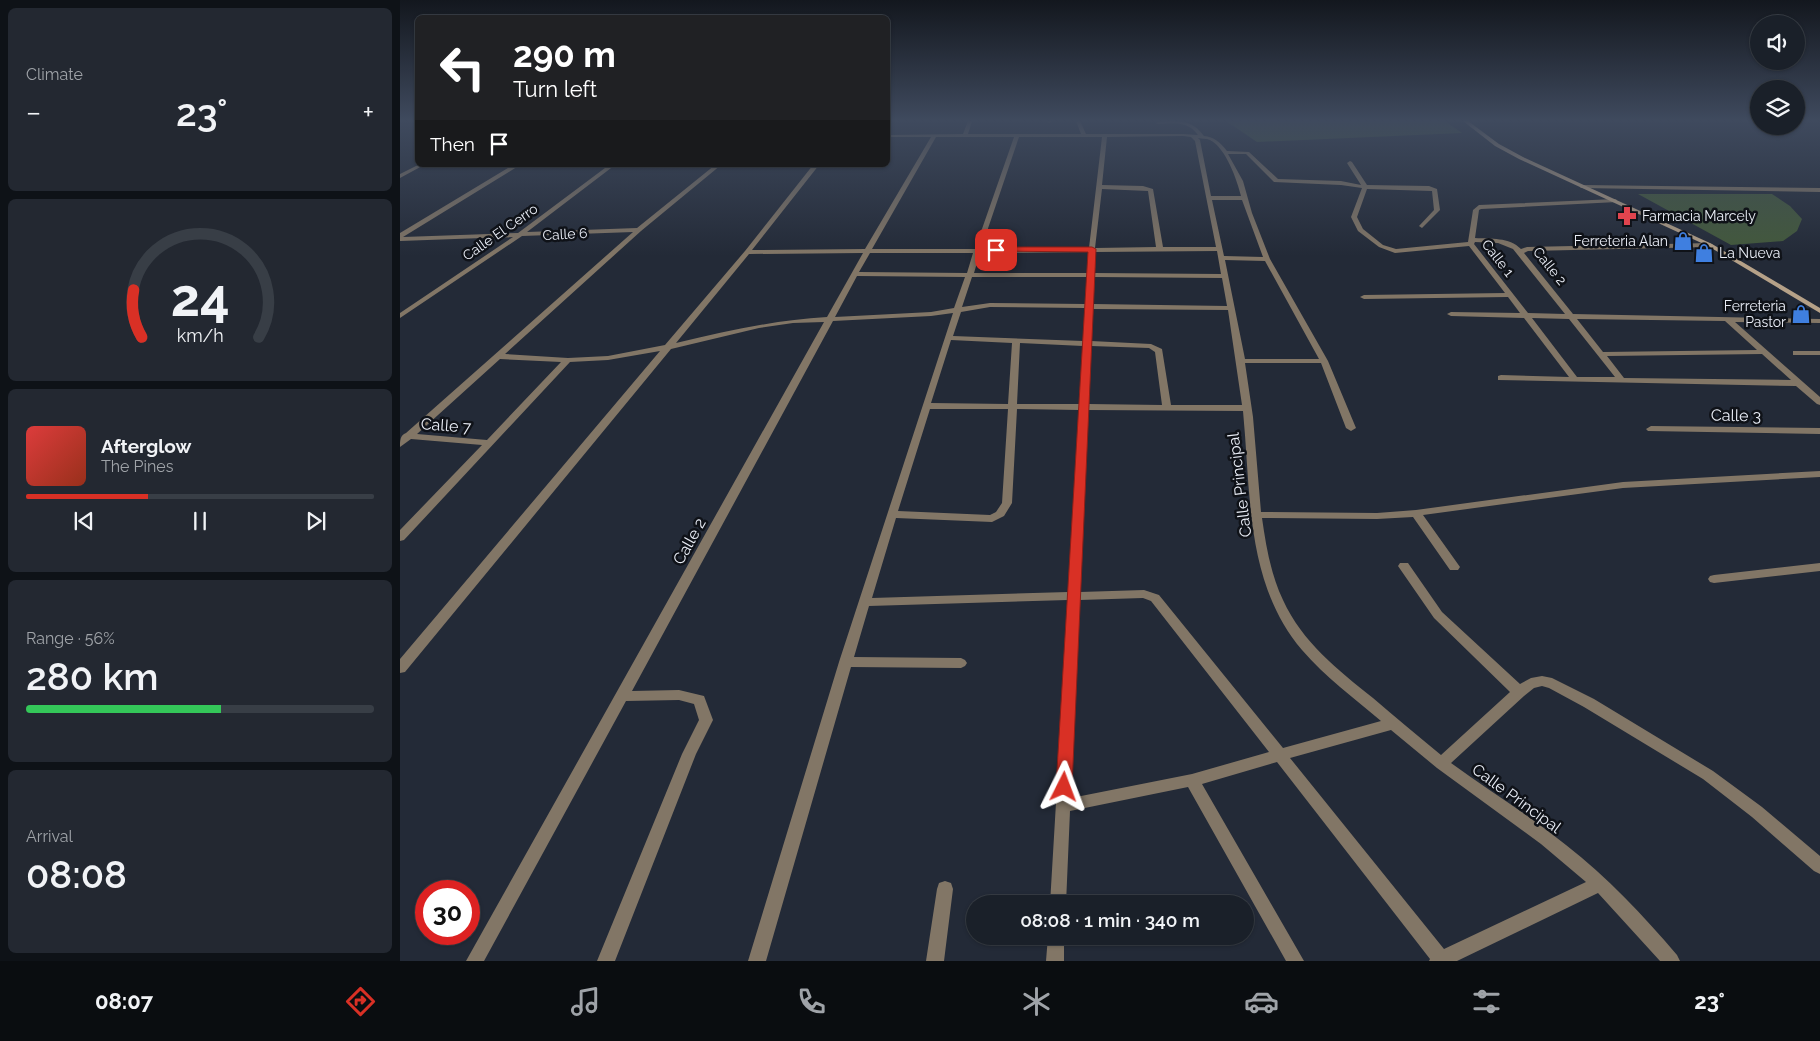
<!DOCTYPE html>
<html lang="en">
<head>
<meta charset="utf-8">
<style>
	body { margin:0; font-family:Raleway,sans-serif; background:#232831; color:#f1f3f6; height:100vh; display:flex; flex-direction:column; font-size:19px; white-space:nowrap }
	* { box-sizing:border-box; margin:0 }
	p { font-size:16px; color:#9fa3a8 }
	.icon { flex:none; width:28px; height:28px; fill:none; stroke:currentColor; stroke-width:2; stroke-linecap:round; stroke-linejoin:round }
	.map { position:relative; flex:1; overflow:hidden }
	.sheet { display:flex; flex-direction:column; gap:8px; padding:8px; background:#0e1217; width:400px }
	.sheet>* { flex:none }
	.guide { position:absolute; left:15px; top:15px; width:475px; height:152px; border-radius:8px; box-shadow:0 1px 4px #0004,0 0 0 1px #383e46; background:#202124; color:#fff; overflow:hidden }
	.tools { position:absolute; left:1350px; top:15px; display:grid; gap:10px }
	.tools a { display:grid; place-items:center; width:55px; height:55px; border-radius:50%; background:#1a2029; box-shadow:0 1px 4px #0004,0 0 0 1px #383e46; font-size:25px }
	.speed { position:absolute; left:15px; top:880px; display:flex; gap:10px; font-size:25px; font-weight:700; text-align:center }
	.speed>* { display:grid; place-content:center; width:65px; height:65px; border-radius:50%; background:#1a2029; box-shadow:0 1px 4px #0004,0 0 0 1px #383e46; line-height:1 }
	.speed .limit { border:8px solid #d22; background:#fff; color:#111 }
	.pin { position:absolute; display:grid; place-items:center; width:42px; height:42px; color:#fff; margin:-21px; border-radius:10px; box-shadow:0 2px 8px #0006 }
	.me { position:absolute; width:55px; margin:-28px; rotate:3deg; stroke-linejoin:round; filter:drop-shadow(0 0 4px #0008) }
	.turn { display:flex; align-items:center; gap:18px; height:105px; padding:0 15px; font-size:22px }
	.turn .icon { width:65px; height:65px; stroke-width:2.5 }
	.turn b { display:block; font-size:35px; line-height:42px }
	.then { display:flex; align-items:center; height:48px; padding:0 15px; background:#0003; gap:10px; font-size:19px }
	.big { font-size:38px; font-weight:600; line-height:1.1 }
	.sheet .card { flex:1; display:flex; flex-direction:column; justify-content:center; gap:8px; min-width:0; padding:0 18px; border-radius:8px; background:#232831 }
	.sheet .dial { align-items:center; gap:0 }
	.dial svg { height:130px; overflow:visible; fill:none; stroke:#383e46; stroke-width:7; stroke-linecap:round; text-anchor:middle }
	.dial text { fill:#f1f3f6; stroke:none }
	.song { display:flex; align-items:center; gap:15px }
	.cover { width:60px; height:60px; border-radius:8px; background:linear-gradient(135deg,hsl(0 70% 55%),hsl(10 70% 35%)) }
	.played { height:5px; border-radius:2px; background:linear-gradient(90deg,#d93025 35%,#383e46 35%) }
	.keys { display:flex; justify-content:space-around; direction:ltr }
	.heat { display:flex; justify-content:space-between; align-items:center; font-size:28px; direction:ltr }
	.charge { height:8px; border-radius:4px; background:linear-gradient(90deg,#34c759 56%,#383e46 0) }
	.trip { position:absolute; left:566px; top:895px; width:288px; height:50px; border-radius:25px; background:#1a2029; box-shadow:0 1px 4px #0004,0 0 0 1px #383e46; font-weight:600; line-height:50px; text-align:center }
	.menu { display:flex; height:80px; justify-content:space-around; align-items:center; background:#0a0d10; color:#9fa3a8 }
	.menu .icon { width:35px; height:35px }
	.menu .selected { color:#d93025 }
	.menu b { font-size:22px; color:#f1f3f6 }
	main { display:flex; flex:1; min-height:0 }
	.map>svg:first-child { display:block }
</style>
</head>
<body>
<main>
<section class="sheet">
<div class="card"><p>Climate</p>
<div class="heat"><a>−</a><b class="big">23°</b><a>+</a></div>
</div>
<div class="card dial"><svg viewBox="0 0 100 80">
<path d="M14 69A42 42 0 1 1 86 69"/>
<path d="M14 69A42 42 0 0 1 9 40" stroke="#d93025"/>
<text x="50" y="56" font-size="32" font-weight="700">24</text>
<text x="50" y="72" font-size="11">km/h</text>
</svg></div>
<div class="card">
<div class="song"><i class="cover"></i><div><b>Afterglow</b><p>The Pines</p></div></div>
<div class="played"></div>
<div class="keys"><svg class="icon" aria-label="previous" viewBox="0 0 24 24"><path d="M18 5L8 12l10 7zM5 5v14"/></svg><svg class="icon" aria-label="pause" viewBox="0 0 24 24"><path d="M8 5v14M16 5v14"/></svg><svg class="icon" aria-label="next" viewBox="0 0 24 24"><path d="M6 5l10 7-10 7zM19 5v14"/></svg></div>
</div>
<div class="card"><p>Range · 56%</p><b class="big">280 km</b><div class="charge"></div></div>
<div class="card"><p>Arrival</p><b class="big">08:08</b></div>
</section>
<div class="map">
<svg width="1420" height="961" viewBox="0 0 1420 961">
	<rect width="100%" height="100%" fill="#232a37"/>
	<path fill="#43593b" d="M 826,121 L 1045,121 L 1062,133 L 857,142 Z
		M 1238,194 L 1372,194 L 1390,206 L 1402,219 L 1397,231 L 1383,241 L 1331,245 Z"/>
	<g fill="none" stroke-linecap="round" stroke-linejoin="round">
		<path fill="#827666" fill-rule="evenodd" d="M 568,121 L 572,121 L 568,134 L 681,134 L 676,121 L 680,121 L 686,134 L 783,134 L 798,135 C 788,121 774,123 758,124 L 756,123 L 758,122 C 777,120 792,119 804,136 C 814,137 820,142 827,151 L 849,152 L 878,179 L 941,181 L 961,185 L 947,163 L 950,161 L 952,162 L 967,185 L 1029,186 L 1037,189 L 1040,210 L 1022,228 L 1019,226 L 1034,210 L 1032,191 L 967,189 L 957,217 L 963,229 L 983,245 L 996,249 L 1068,242 L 1073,210 L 1079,205 L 1215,199 L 1217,200 L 1217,202 L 1081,209 L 1079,210 L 1075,238 C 1091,239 1109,237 1121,249 L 1127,247 L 1310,243 L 1313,245 L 1310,247 L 1128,251 L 1124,253 L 1173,314 L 1420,319 L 1420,323 L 1335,322 L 1420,397 L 1420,405 L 1417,404 L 1396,386 L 1098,380 L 1098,376 L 1101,375 L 1169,377 L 1124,318 L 1051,316 L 1047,314 L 1051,312 L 1120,313 L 1108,297 L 964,299 L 960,297 L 964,295 L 1105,293 L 1069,246 L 995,253 L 979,247 L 958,231 L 951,217 L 962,188 L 941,185 L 874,182 L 846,154 L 828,154 L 843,181 L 852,213 L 870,259 L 928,361 L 956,428 L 951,431 L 946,428 L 921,363 L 845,363 L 853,417 L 861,512 L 977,513 L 1016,510 L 1223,482 L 1420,471 L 1420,477 L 1223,488 L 1023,515 L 1060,567 L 1058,570 L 1050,570 L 1013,517 L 977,519 L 862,518 C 866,546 871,575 883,600 C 902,642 938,670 973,698 C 995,717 1018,736 1041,755 L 1110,692 L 1034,618 L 998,566 L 1000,563 L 1008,563 L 1042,612 L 1120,684 L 1131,678 L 1142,676 L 1152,678 L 1194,699 L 1313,771 L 1362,807 L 1420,856 L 1420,874 L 1414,871 L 1352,817 L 1303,779 L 1184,707 L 1149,688 L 1142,686 L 1134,688 L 1124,696 L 1051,763 C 1089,791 1129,815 1166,845 C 1207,877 1243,915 1277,955 L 1280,961 L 1260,961 L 1198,893 L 1057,961 L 1029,961 L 1030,959 L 877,762 L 802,784 L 904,961 L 886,961 L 788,787 L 670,811 L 666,904 L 650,904 L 668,600 L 469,606 L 454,657 L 561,658 L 565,660 L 567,663 L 565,666 L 561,668 L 451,667 L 366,961 L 348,961 L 439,662 L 553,313 L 531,316 L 433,321 L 232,691 L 279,690 L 304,696 L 313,720 L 296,754 L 215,961 L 197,961 L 282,754 L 299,720 L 294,704 L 279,700 L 226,701 L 84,961 L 66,961 L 424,322 L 393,323 L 359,328 L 271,349 L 5,672 L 0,673 L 0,659 L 260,351 L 208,360 L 170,362 L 4,540 L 0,541 L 0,530 L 82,445 L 11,439 L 0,447 C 0,441 0,435 6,433 L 233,232 L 122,236 L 0,318 L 0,313 L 113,237 L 0,241 L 0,233 L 113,165 L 120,165 L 3,237 L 118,233 L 209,165 L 215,165 L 127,232 L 237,228 L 315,165 L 321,165 L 241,231 L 105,354 L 168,358 L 208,356 L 265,345 L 345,251 L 413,165 L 419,165 L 352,250 L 465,249 L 531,137 L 488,137 L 488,135 L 563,134 ZM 783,136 L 791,137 L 795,141 L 816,247 L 763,247 L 753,189 L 743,186 L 702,185 L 707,137 ZM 536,137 L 614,137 L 575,249 L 472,249 ZM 619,137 L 702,137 L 689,248 L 581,249 ZM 798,138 C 802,139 806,138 810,140 C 826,148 837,180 841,196 L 811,196 L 800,140 ZM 702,189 L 748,191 L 756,247 L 695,248 ZM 812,200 L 842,200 L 863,257 L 824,256 ZM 1075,242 L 1098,243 L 1113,249 L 1165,314 L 1128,313 L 1074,244 ZM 817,251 L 821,274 L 694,273 L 695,252 ZM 689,252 L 687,273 L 574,273 L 580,253 ZM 463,253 L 427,317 C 375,320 327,331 276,343 L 349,254 ZM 470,253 L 573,253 L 567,273 L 459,272 ZM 825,260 L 865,261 L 919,359 L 845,359 ZM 457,276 L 565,277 L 554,308 L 531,312 L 435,317 ZM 572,277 L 687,277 L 685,304 L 590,303 L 562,307 ZM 694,277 L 822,278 L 827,306 L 693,304 ZM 590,307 L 685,308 L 683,341 L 553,336 L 561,312 ZM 693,309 L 828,310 L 842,405 L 771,405 L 762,349 L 751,344 L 691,341 ZM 1132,318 L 1169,319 L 1215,377 L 1177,377 ZM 1177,319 L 1325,321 L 1357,350 L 1203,352 ZM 551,340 L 612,343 L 608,404 L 531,403 ZM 620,343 L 683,346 L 679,404 L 617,404 ZM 691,346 L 749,348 L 755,352 L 762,405 L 688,404 ZM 1362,354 L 1391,380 L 1224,378 L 1207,356 ZM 100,359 L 161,362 L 87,440 L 17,434 ZM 530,409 L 608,409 L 602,503 L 596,512 L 590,515 L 498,511 ZM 617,409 L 679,410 L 668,592 L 472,598 L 496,518 L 592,522 L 604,516 L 612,503 ZM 688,410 L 843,411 C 851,493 845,583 902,650 C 925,677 954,698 981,721 L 883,748 L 759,595 L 744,590 L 680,592 ZM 743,598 L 751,601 L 869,752 L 792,774 L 671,798 L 680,600 ZM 991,730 L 1037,768 L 1141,844 L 1186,882 L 1044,949 L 890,758 Z
			M 647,121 L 651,121 L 651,122 L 649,123 Z
			M 18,165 L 24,165 L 0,178 L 0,174 Z
			M 1183,185 L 1420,188 L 1420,192 L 1181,188 L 1180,187 Z
			M 1393,351 L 1420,351 L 1420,355 L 1393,355 Z
			M 1251,426 L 1420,428 L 1420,434 L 1248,431 L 1246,429 Z
			M 1420,563 L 1420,571 L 1314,583 L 1310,582 L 1308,579 L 1310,576 L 1314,575 Z
			M 545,881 L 551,883 L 553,889 L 544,961 L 526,961 L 537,889 L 539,883 Z
			M 648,936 L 664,936 L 664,961 L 646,961 Z"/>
		<path fill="#b5a188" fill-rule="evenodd" d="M 1063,121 L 1068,121 L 1099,144 L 1123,157 L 1312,244 L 1420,308 L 1420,313 L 1308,246 L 1119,159 L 1095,146 Z"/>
	</g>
	<linearGradient id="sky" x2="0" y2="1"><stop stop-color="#13171e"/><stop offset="0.47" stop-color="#3f4a5e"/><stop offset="1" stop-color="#3f4a5e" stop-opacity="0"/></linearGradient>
	<rect width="1420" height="256" fill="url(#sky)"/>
	<path fill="#d93025" stroke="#8d1f18" d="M 596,247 L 692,247 L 696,249 L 672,787 L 670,792 L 664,795 L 658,792 L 656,787 L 688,252 L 594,251 L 593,250 Z"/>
	<defs>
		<g id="pharmacy-bare" transform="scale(1.5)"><path d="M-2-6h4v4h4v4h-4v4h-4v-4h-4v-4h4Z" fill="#e0444e" stroke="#0f1218" stroke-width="2.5" paint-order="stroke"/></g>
		<g id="shop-bare" transform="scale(1.5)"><path d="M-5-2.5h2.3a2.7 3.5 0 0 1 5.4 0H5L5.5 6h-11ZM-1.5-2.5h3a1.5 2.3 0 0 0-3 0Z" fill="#3f7fe0" stroke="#0f1218" stroke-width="2.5" paint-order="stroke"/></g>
	</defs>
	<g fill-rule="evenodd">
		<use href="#pharmacy-bare" x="1227" y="216"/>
		<use href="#shop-bare" x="1283" y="241"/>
		<use href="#shop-bare" x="1304" y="253"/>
		<use href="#shop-bare" x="1401" y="314"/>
	</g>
	<g text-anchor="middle" stroke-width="5" stroke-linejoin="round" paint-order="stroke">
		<g font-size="14" fill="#eaeef7" stroke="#0f1218" text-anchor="start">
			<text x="1242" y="221">Farmacia Marcely</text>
			<text x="1268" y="246" text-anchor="end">Ferreteria Alan</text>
			<text x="1319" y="258">La Nueva</text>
			<text x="1386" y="311" text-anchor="end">Ferreteria<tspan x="1386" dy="16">Pastor</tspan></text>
		</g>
		<g font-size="14" fill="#eaeef7" stroke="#0f1218">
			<text transform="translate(100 232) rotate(-35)" y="5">Calle El Cerro</text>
			<text transform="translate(165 234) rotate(-3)" y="5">Calle 6</text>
			<text transform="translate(1098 258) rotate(52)" y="5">Calle 1</text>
			<text transform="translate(1150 266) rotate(51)" y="5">Calle 2</text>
		</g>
		<g font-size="16" fill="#eaeef7" stroke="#0f1218">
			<text transform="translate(1336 415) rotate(1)" y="6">Calle 3</text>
			<text transform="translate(46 425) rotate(4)" y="6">Calle 7</text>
			<text transform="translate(839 485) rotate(-97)" y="6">Calle Principal</text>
			<text transform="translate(289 541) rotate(-61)" y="6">Calle 2</text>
			<text transform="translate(1117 798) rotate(36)" y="6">Calle Principal</text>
		</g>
	</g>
</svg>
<div class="tools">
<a><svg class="icon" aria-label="sound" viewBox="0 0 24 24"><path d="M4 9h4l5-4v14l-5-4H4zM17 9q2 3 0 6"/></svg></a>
<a><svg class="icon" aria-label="layers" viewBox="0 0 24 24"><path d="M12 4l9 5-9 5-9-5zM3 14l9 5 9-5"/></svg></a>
</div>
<div class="speed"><div class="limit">30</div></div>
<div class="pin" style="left:596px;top:250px;background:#d93025"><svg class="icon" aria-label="arrive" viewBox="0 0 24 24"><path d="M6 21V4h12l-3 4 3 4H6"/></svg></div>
<svg class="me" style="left:664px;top:787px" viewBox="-20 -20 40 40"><path d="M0-17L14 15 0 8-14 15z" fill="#d93025" stroke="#fff" stroke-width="4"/></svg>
<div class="trip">08:08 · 1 min · 340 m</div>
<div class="guide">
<div class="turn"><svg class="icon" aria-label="left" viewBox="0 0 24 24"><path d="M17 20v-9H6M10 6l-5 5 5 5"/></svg><div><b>290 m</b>Turn left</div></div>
<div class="then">Then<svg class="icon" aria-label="arrive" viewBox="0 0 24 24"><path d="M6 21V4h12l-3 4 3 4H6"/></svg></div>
</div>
</div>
</main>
<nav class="menu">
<b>08:07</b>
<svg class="icon selected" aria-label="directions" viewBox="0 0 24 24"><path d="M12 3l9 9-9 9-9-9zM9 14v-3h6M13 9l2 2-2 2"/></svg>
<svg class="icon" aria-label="music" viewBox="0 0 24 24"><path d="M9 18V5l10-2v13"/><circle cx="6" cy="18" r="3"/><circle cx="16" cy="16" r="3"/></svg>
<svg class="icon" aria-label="phone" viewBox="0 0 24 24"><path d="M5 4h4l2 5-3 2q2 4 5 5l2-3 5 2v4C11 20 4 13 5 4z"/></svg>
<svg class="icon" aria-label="climate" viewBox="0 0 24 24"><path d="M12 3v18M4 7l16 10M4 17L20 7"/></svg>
<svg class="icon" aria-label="car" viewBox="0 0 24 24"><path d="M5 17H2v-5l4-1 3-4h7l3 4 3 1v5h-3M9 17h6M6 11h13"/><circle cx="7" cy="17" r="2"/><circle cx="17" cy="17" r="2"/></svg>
<svg class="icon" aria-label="filters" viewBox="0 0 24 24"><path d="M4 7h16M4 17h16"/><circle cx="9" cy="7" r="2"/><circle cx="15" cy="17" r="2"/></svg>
<b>23°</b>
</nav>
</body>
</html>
